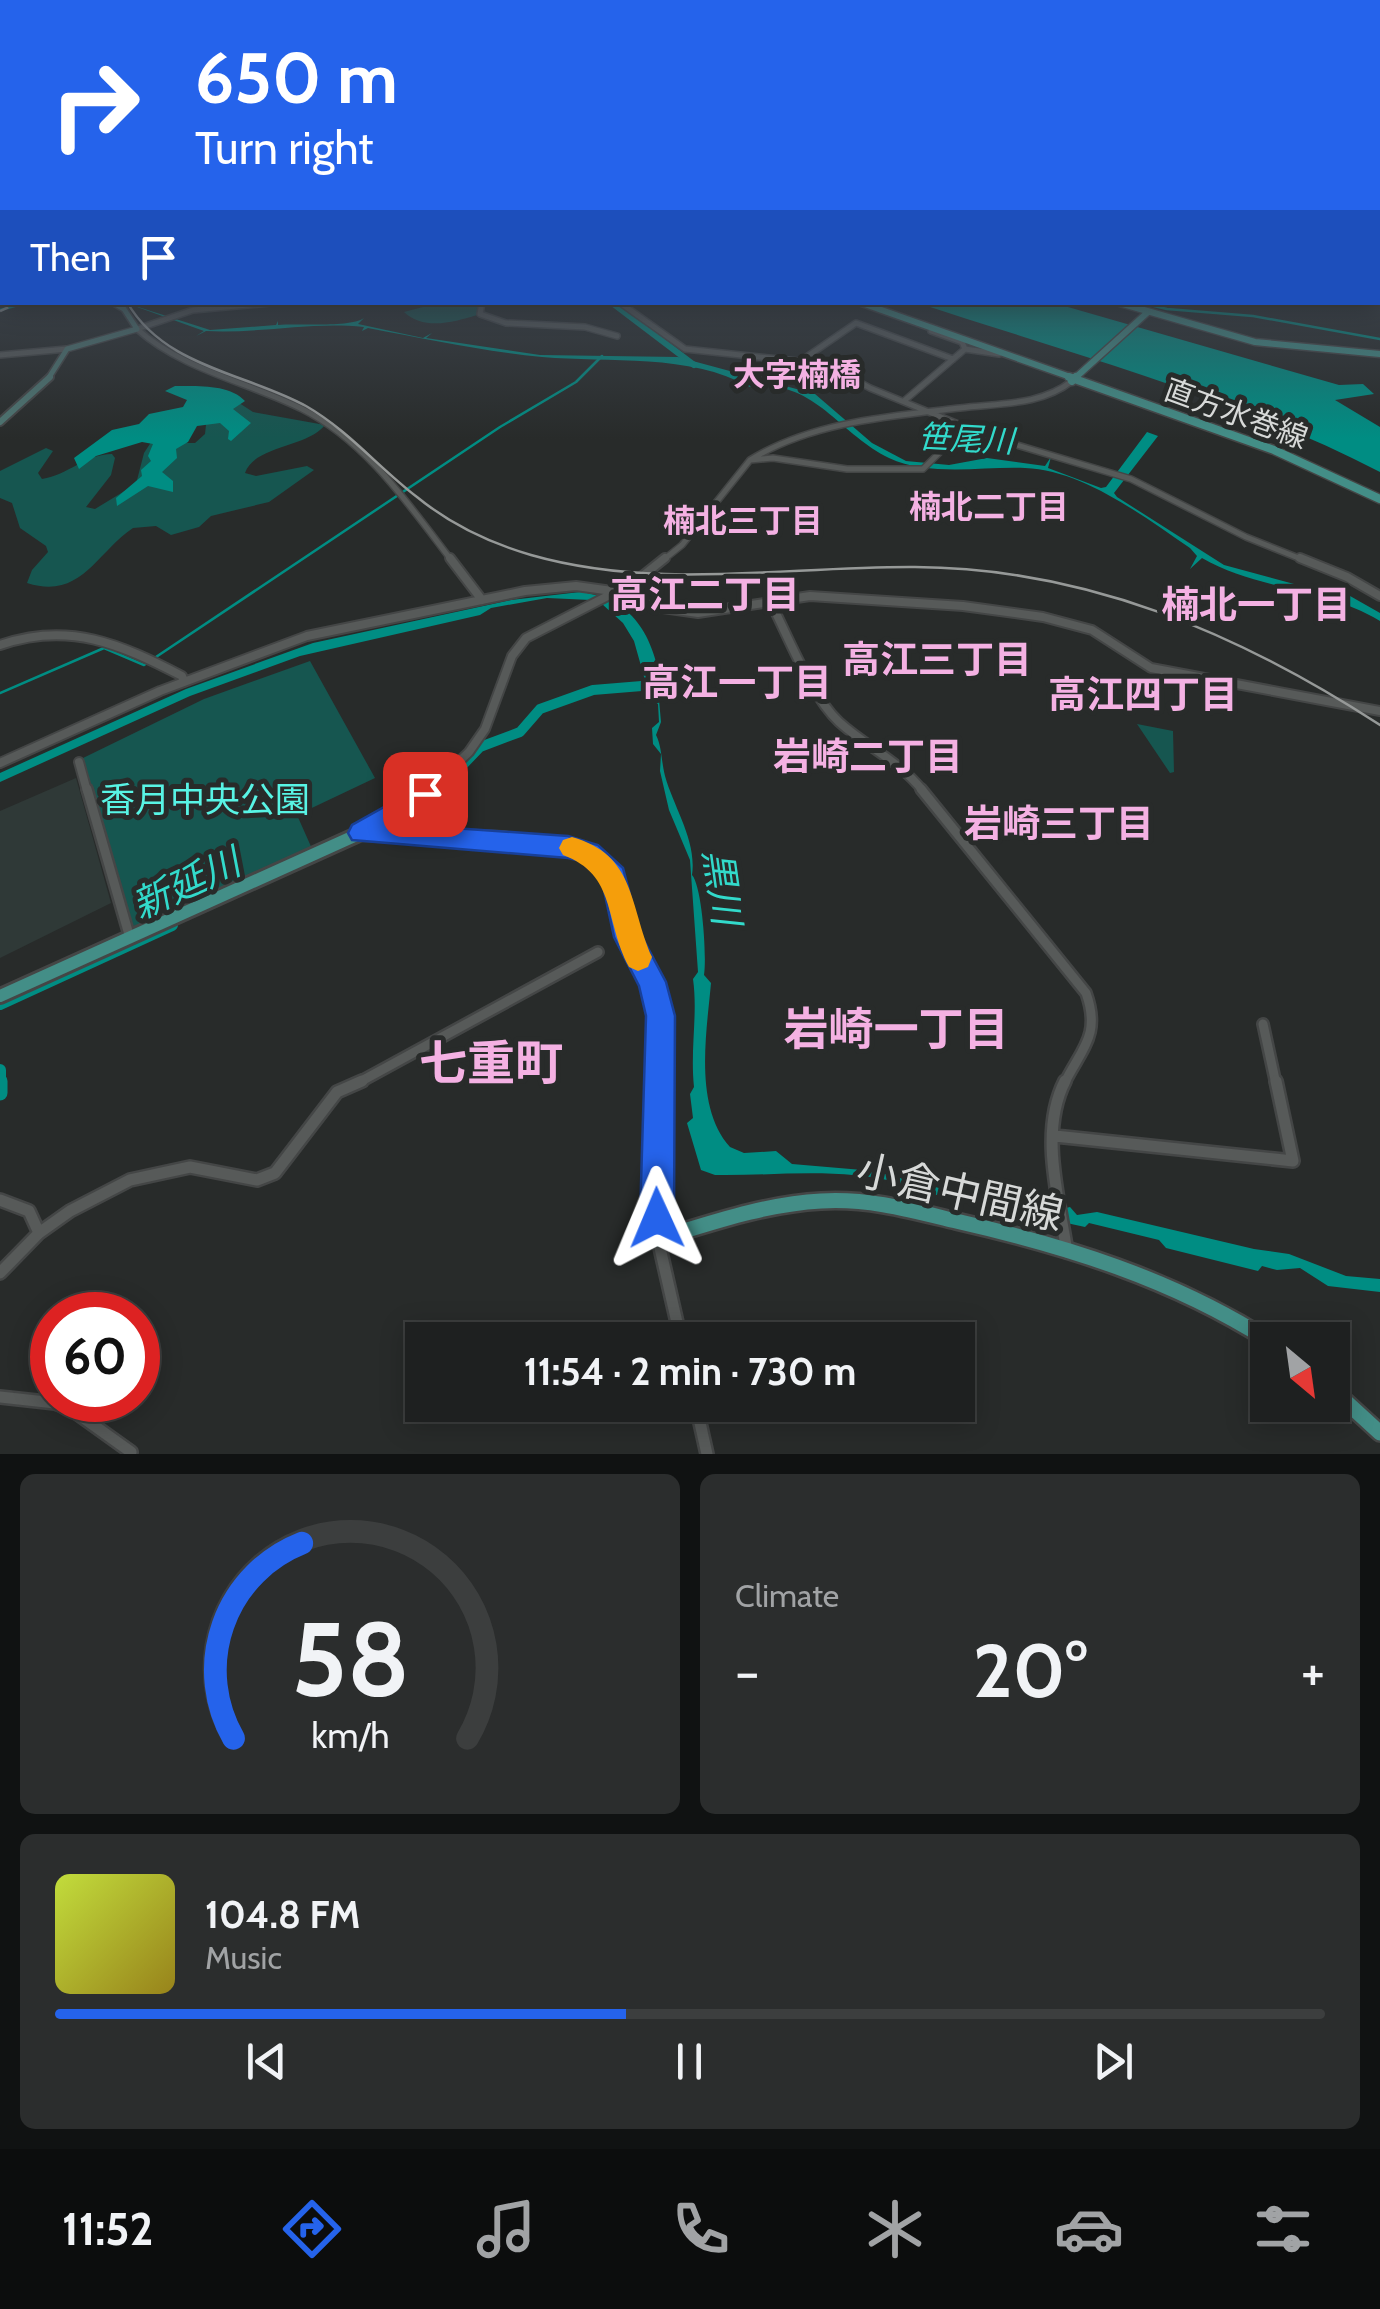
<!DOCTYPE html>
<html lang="en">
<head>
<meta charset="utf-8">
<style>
	body { margin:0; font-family:Cabin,"Noto Sans JP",sans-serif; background:#2b2d2d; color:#f1f3f6; height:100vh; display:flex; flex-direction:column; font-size:38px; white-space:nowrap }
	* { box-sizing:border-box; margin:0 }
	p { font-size:32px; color:#a1a3a5 }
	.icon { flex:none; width:55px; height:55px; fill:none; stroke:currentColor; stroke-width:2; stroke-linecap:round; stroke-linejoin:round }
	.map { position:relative; height:1454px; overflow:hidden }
	.details { display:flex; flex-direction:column; gap:20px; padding:20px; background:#101212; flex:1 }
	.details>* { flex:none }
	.hud { position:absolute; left:0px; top:0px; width:1380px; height:305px; box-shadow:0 5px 25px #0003,0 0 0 2px #3c3e3e; background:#2563eb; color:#fff; overflow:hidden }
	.needle { width:65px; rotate:151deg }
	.tools { position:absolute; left:1250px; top:1322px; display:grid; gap:20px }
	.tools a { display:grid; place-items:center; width:100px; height:100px; border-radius:0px; background:#1e2020; box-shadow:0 5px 25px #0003,0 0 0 2px #3c3e3e; font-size:50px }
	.speed { position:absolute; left:30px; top:1292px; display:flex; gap:20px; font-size:50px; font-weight:700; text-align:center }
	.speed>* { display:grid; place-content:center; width:130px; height:130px; border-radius:50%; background:#1e2020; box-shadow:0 5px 25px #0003,0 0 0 2px #3c3e3e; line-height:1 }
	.speed .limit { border:15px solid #d22; background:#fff; color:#111 }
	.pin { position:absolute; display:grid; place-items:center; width:85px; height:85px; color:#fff; margin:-42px; border-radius:20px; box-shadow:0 5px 15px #0006 }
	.me { position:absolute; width:110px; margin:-55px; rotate:359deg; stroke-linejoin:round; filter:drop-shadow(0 0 8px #0008) }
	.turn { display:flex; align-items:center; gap:35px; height:210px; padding:0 30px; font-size:45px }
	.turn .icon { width:130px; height:130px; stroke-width:2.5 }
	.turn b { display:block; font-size:70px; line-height:85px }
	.then { display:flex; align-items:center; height:95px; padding:0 30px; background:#0003; gap:20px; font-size:38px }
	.big { font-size:75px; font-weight:700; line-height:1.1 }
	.details .tile { flex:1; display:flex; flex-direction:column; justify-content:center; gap:15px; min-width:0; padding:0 35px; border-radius:15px; background:#2b2d2d }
	.details .dial { align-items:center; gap:0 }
	.dial svg { height:260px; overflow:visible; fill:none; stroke:#3c3e3e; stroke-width:7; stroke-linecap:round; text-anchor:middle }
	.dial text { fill:#f1f3f6; stroke:none }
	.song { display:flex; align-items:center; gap:30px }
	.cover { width:120px; height:120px; border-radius:15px; background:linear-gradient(135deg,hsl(70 70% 55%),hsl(50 70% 35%)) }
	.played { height:10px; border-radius:5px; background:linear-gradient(90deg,#2563eb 45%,#3c3e3e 45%) }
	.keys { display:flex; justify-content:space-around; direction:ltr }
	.heat { display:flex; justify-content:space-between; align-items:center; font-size:55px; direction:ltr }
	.details .tiles { flex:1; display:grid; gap:20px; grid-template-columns:1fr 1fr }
	.tile:last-child { grid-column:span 2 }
	.trip { position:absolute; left:405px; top:1322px; width:570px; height:100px; border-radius:0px; background:#1e2020; box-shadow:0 5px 25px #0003,0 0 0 2px #3c3e3e; font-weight:700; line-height:100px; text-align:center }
	.tab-bar { display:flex; height:160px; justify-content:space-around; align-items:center; background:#0c0d0d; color:#a1a3a5 }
	.tab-bar .icon { width:70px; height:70px }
	.tab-bar .on { color:#2563eb }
	.tab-bar b { font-size:45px; color:#f1f3f6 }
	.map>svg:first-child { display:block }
</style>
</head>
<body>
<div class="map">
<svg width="1380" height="1454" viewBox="0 0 1380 1454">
	<rect width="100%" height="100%" fill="#282b2a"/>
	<path fill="#2f3937" d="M 76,778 L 111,903 L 0,958 L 0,811 Z"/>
	<path fill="#165650" d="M 438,303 L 479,303 L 477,315 C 454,322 424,331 404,312 Z
		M 233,399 L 253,412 L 325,425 C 307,448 255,445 245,473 L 256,476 L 307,466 L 314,470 L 269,502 L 211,516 L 199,527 L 171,535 L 156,526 L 133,528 C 95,554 81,600 27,583 L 32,570 L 48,552 L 46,546 L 20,528 L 12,503 L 0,498 L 0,471 L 46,448 L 53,451 L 38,473 L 42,479 C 68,475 86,454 112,454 L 115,458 L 111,475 L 86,507 L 95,509 L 136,484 L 144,453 L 157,433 L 181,443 L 195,443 L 205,434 L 207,416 Z
		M 310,661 L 375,778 L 297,815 L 313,851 L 133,933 L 83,758 L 204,699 Z
		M 1137,724 L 1173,731 L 1174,772 L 1170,773 Z"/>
	<path fill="#008d83" d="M 126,303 L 210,330 L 276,325 L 278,321 L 278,325 C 299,323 350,328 364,318 L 358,324 L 423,338 L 432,333 L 426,338 L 540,355 L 678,357 L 815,394 L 872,443 L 906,461 L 949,465 L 987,458 L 1045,466 L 1051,457 L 1048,468 L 1101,488 L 1106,487 L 1147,432 L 1158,436 L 1114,493 L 1117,497 L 1224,565 L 1331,594 L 1328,587 L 1340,591 L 1351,583 L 1343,592 L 1380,613 L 1380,621 C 1326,588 1257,590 1202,558 L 1190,569 L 1197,556 L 1190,548 C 1143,516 1083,470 1025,468 C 984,466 930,477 889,458 C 839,434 814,378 750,387 C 689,353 610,363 542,357 C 482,351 426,339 368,328 L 362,331 L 364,327 C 311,321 259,334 206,331 L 196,336 L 204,331 Z
		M 918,303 L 1054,303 L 1339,385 L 1363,384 L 1374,394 L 1335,400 L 1380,427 L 1380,472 C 1235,397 1072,354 918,303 Z
		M 175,386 C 196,386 230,384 245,401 L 233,409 L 251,423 L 231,441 L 228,439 L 229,431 L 220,423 L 197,426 L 188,442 L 176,449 L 177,458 L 162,472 L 173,481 L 173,492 L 148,486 L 117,506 L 116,498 L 142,476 L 141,470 L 151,461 L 148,456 L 153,444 L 142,442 L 96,456 L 79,469 L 74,458 L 112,430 L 139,424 L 149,414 L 183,407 L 187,400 L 165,391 Z
		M 580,592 C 638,600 654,640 663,693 L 659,686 L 653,696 L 659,700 L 661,722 L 656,735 C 662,747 661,760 665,776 C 674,808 697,841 692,875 C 702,886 707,956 704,975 L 711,983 C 707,1030 693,1106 730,1147 L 744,1153 L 776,1151 L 792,1164 L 874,1171 L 981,1199 L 1014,1201 L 1051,1212 L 1070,1207 L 1077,1215 L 1097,1212 L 1254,1249 L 1289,1254 L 1346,1276 L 1380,1279 L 1380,1292 L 1328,1286 L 1300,1268 L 1277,1270 L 1262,1266 L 1258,1271 L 1166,1248 L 1159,1240 L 1089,1223 L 1085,1227 L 900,1187 L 899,1183 C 840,1167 776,1176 715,1175 L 701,1170 L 687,1123 L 693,1118 L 690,1094 L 694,1087 C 690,1048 698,1015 693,979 L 698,972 L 690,860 L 669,810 L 660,771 L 661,754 L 653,744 L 652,728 L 659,722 L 658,704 L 650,698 L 634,641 L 623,623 L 602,604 L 591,600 L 547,598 L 491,608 L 480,615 L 300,656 L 190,696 L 0,782 L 0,773 L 186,689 L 313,643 L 511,600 Z"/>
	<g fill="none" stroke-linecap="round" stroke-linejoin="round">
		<path stroke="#008d83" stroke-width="2.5" d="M 1137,302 L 1167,309 L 1253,316 L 1380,339
			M 0,310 L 29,302
			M 0,693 L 104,648 L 144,665 L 500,427 L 576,382 L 602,356"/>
		<path stroke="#008d83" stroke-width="6" d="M 611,302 L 694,365"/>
		<path stroke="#008d83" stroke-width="10" d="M 438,791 L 480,747 L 520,732 L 540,709 L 593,690 L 654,685"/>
		<path stroke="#008d83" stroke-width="12" d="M 369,834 L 440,789
			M 0,1004 L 172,925
			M 0,1070 L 0,1084"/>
		<path stroke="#008d83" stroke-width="15" d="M 0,1081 L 0,1093"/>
		<g stroke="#444646" stroke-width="8">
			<path id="tertiary-far3" d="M 280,302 L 193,310 L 137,329 C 183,370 248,382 302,409 C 366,441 409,505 452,561
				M 482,302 L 480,314 L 506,323 L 585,327 L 617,336
				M 619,302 L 685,349 L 826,364 L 870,388 L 990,437 L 1131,479 L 1246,537 L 1306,561
				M 931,331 L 962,342 L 965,349
				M 0,355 L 67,349
				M 802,360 L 856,323 L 953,359
				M 904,401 L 965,349 L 999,354
				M 750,460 C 811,422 890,416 960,408 C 999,403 1040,406 1072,381
				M 662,561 L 682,545 L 750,460 L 773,458 L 847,469 L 923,469 L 965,427"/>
		</g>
		<g stroke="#444646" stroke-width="12">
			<path id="tertiary-far2" d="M 450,558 L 482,600
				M 1300,558 L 1347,577 L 1380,596
				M 770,601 C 788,636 811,696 839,722 C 868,748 897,759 923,791
				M 0,645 C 69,621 120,644 182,676 L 184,682
				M 79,762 L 87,791
				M 0,763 L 160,691 L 307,636 L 525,591 L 576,586 L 612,591 L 649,606 L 698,613 L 810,596 L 963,606 L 1043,617 L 1092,630 L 1151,668 L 1380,711
				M 428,791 L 469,752 L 485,729 L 512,656 L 526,638 L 635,582 L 665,558"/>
		</g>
		<g stroke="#444646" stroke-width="14">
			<path id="tertiary-far1" d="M 87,789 L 130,938
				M 921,789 L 1086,993 C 1101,1035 1082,1048 1064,1084
				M 363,831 L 431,789
				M 1263,1024 L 1276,1084
				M 356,1084 L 598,952"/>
		</g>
		<g stroke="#444646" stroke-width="16">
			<path id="tertiary" d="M 1065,1081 C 1039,1132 1059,1198 1067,1252
				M 1055,1136 L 1293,1161 L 1276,1081
				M 0,1200 L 29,1211 L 39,1233
				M 658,1239 L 681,1340
				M 0,1273 L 39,1233 L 70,1211 L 130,1180 L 190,1167 L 257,1180 L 275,1173 L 337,1092 L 362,1081
				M 0,1397 L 55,1403 L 71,1409 L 131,1452
				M 696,1405 L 707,1454"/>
		</g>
		<g stroke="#444646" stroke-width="8">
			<path id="secondary-far1" d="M 48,379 L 67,349 L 137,329 L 124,309 L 112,302"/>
		</g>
		<g stroke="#444646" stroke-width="10">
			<path id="secondary" d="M 0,422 L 50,377"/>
		</g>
		<g stroke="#444646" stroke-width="9">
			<path id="primary-far3" d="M 859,302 L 1076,379
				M 1116,302 L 1255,342 L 1380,354
				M 1074,379 L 1148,312"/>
		</g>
		<g stroke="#444646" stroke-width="11">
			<path id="primary-far2" d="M 1069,377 L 1274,450 L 1380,499
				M 1072,381 L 1076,377"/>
		</g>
		<g stroke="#444646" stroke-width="18">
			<path id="primary-far1" d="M 0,996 L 361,833 L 503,839 L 589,852 L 613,876 L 628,937 L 652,982 L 661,1016 L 659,1084"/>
		</g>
		<g stroke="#444646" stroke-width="20">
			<path id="primary" d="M 659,1081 L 655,1197 L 658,1239 C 711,1223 765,1204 821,1201 C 868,1198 911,1210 956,1221 C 1066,1246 1172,1279 1268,1340
				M 1332,1389 L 1380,1433"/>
		</g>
		<use href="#tertiary-far3" stroke="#575a59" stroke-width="5"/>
		<use href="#tertiary-far2" stroke="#575a59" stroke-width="8"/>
		<use href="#tertiary-far1" stroke="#575a59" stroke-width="9"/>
		<use href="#tertiary" stroke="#575a59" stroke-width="11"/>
		<use href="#secondary-far1" stroke="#4d7470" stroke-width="5"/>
		<use href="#secondary" stroke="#4d7470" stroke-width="6"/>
		<use href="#primary-far3" stroke="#438e87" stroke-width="6"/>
		<use href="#primary-far2" stroke="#438e87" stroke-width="8"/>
		<use href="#primary-far1" stroke="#438e87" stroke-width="12"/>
		<use href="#primary" stroke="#438e87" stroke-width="15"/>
		<path stroke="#969998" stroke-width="2.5" d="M 127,302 C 164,367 246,373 306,406 C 348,430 379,468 417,497 C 450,524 490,543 531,555 C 657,591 786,566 915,567 C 1086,568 1238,633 1380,725"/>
		<path stroke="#969998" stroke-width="2.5" stroke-dasharray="9 5" stroke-linecap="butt" d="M 0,311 L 20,302"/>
	</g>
	<linearGradient id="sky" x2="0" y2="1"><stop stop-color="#161817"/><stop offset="0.54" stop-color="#424a55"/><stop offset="1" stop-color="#424a55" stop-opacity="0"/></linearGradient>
	<rect width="1380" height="439" fill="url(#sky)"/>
	<path fill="#2563eb" stroke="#184099" stroke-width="2.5" d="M 425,784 L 434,787 L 437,794 L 434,802 L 396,824 L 568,836 L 598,845 L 623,868 L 640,933 L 666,982 L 675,1016 L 674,1218 L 669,1230 L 657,1235 L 645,1230 L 640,1218 L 646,1016 L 639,986 L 614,937 L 602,881 L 581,861 L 568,858 L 352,840 L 348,833 L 352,825 Z"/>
	<path fill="#f59e0b" d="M 572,837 C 636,855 629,905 652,957 L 648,967 L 638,971 L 629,967 C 604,920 617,875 563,855 L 559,848 L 563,840 Z"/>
	<g text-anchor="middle" stroke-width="10" stroke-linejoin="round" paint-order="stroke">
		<g font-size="30" fill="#d7d9d8" stroke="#282b2a">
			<text transform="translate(1236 414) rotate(20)" y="10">直方水巻線</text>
		</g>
		<g font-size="32" font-weight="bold" fill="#f4b1e3" stroke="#282b2a">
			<text x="797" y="386">大字楠橋</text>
		</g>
		<g font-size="32" font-style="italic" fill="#32dacb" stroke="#282b2a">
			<text transform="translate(966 439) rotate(3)" y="11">笹尾川</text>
		</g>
		<g font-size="32" font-weight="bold" fill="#f4b1e3" stroke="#282b2a">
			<text x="989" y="518">楠北二丁目</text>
			<text x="743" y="532">楠北三丁目</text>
		</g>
		<g font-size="35" fill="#58f4e5" stroke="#282b2a">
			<text x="205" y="812">香月中央公園</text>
		</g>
		<g font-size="38" font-weight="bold" fill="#f4b1e3" stroke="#282b2a">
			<text x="705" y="608">高江二丁目</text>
			<text x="1256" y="618">楠北一丁目</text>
			<text x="937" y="673">高江三丁目</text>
			<text x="737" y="696">高江一丁目</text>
			<text x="1143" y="708">高江四丁目</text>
			<text x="868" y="770">岩崎二丁目</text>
			<text x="1059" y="837">岩崎三丁目</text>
		</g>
		<g font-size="38" font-style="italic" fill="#32dacb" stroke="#282b2a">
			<text transform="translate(186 884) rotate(-25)" y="13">新延川</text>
			<text transform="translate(722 887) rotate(82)" y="13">黒川</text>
		</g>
		<g font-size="42" fill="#d7d9d8" stroke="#282b2a">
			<text transform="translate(960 1192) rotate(13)" y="15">小倉中間線</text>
		</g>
		<g font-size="45" font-weight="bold" fill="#f4b1e3" stroke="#282b2a">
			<text x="896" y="1045">岩崎一丁目</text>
		</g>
		<g font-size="48" font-weight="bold" fill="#f4b1e3" stroke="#282b2a">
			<text x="491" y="1080">七重町</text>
		</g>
	</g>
</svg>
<div class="tools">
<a><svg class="needle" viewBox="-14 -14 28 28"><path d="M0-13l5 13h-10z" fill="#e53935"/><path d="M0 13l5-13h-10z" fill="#a1a3a5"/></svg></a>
</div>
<div class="speed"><div class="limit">60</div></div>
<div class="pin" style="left:425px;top:794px;background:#d93025"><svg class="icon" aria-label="arrive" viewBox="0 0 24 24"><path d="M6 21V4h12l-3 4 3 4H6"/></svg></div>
<svg class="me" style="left:657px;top:1218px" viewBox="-20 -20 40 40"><path d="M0-17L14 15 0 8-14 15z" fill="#2563eb" stroke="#fff" stroke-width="4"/></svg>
<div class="trip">11:54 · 2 min · 730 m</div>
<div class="hud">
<div class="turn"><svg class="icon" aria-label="right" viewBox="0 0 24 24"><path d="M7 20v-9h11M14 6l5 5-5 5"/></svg><div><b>650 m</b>Turn right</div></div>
<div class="then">Then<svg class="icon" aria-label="arrive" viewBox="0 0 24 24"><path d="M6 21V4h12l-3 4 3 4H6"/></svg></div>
</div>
</div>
<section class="details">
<div class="tiles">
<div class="tile dial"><svg viewBox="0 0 100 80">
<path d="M14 69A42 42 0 1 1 86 69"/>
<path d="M14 69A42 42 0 0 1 35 9" stroke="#2563eb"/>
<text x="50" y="56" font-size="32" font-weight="700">58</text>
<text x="50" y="72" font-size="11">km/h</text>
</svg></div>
<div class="tile"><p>Climate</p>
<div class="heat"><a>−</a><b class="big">20°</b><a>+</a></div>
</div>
<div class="tile">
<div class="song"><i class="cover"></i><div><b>104.8 FM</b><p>Music</p></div></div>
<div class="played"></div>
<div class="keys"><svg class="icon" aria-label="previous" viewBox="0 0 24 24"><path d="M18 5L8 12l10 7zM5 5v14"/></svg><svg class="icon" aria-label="pause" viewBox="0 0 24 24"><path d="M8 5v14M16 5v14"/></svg><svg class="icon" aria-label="next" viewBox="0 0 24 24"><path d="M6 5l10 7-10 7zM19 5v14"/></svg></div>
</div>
</div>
</section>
<nav class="tab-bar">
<b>11:52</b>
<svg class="icon on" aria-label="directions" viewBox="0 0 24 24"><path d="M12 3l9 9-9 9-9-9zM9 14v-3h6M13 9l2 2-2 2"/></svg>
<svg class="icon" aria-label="music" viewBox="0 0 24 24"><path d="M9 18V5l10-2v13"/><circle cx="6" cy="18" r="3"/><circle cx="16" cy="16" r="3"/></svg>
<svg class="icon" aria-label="phone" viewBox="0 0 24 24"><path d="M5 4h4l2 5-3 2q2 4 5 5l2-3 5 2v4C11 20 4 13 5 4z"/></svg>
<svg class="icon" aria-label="climate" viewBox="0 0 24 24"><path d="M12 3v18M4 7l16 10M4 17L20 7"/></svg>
<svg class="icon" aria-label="car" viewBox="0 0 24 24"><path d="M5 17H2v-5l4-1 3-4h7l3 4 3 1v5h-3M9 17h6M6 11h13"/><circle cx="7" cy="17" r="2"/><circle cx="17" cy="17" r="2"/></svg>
<svg class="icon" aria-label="filters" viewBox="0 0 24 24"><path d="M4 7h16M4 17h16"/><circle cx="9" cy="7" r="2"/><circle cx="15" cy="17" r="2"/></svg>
</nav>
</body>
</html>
